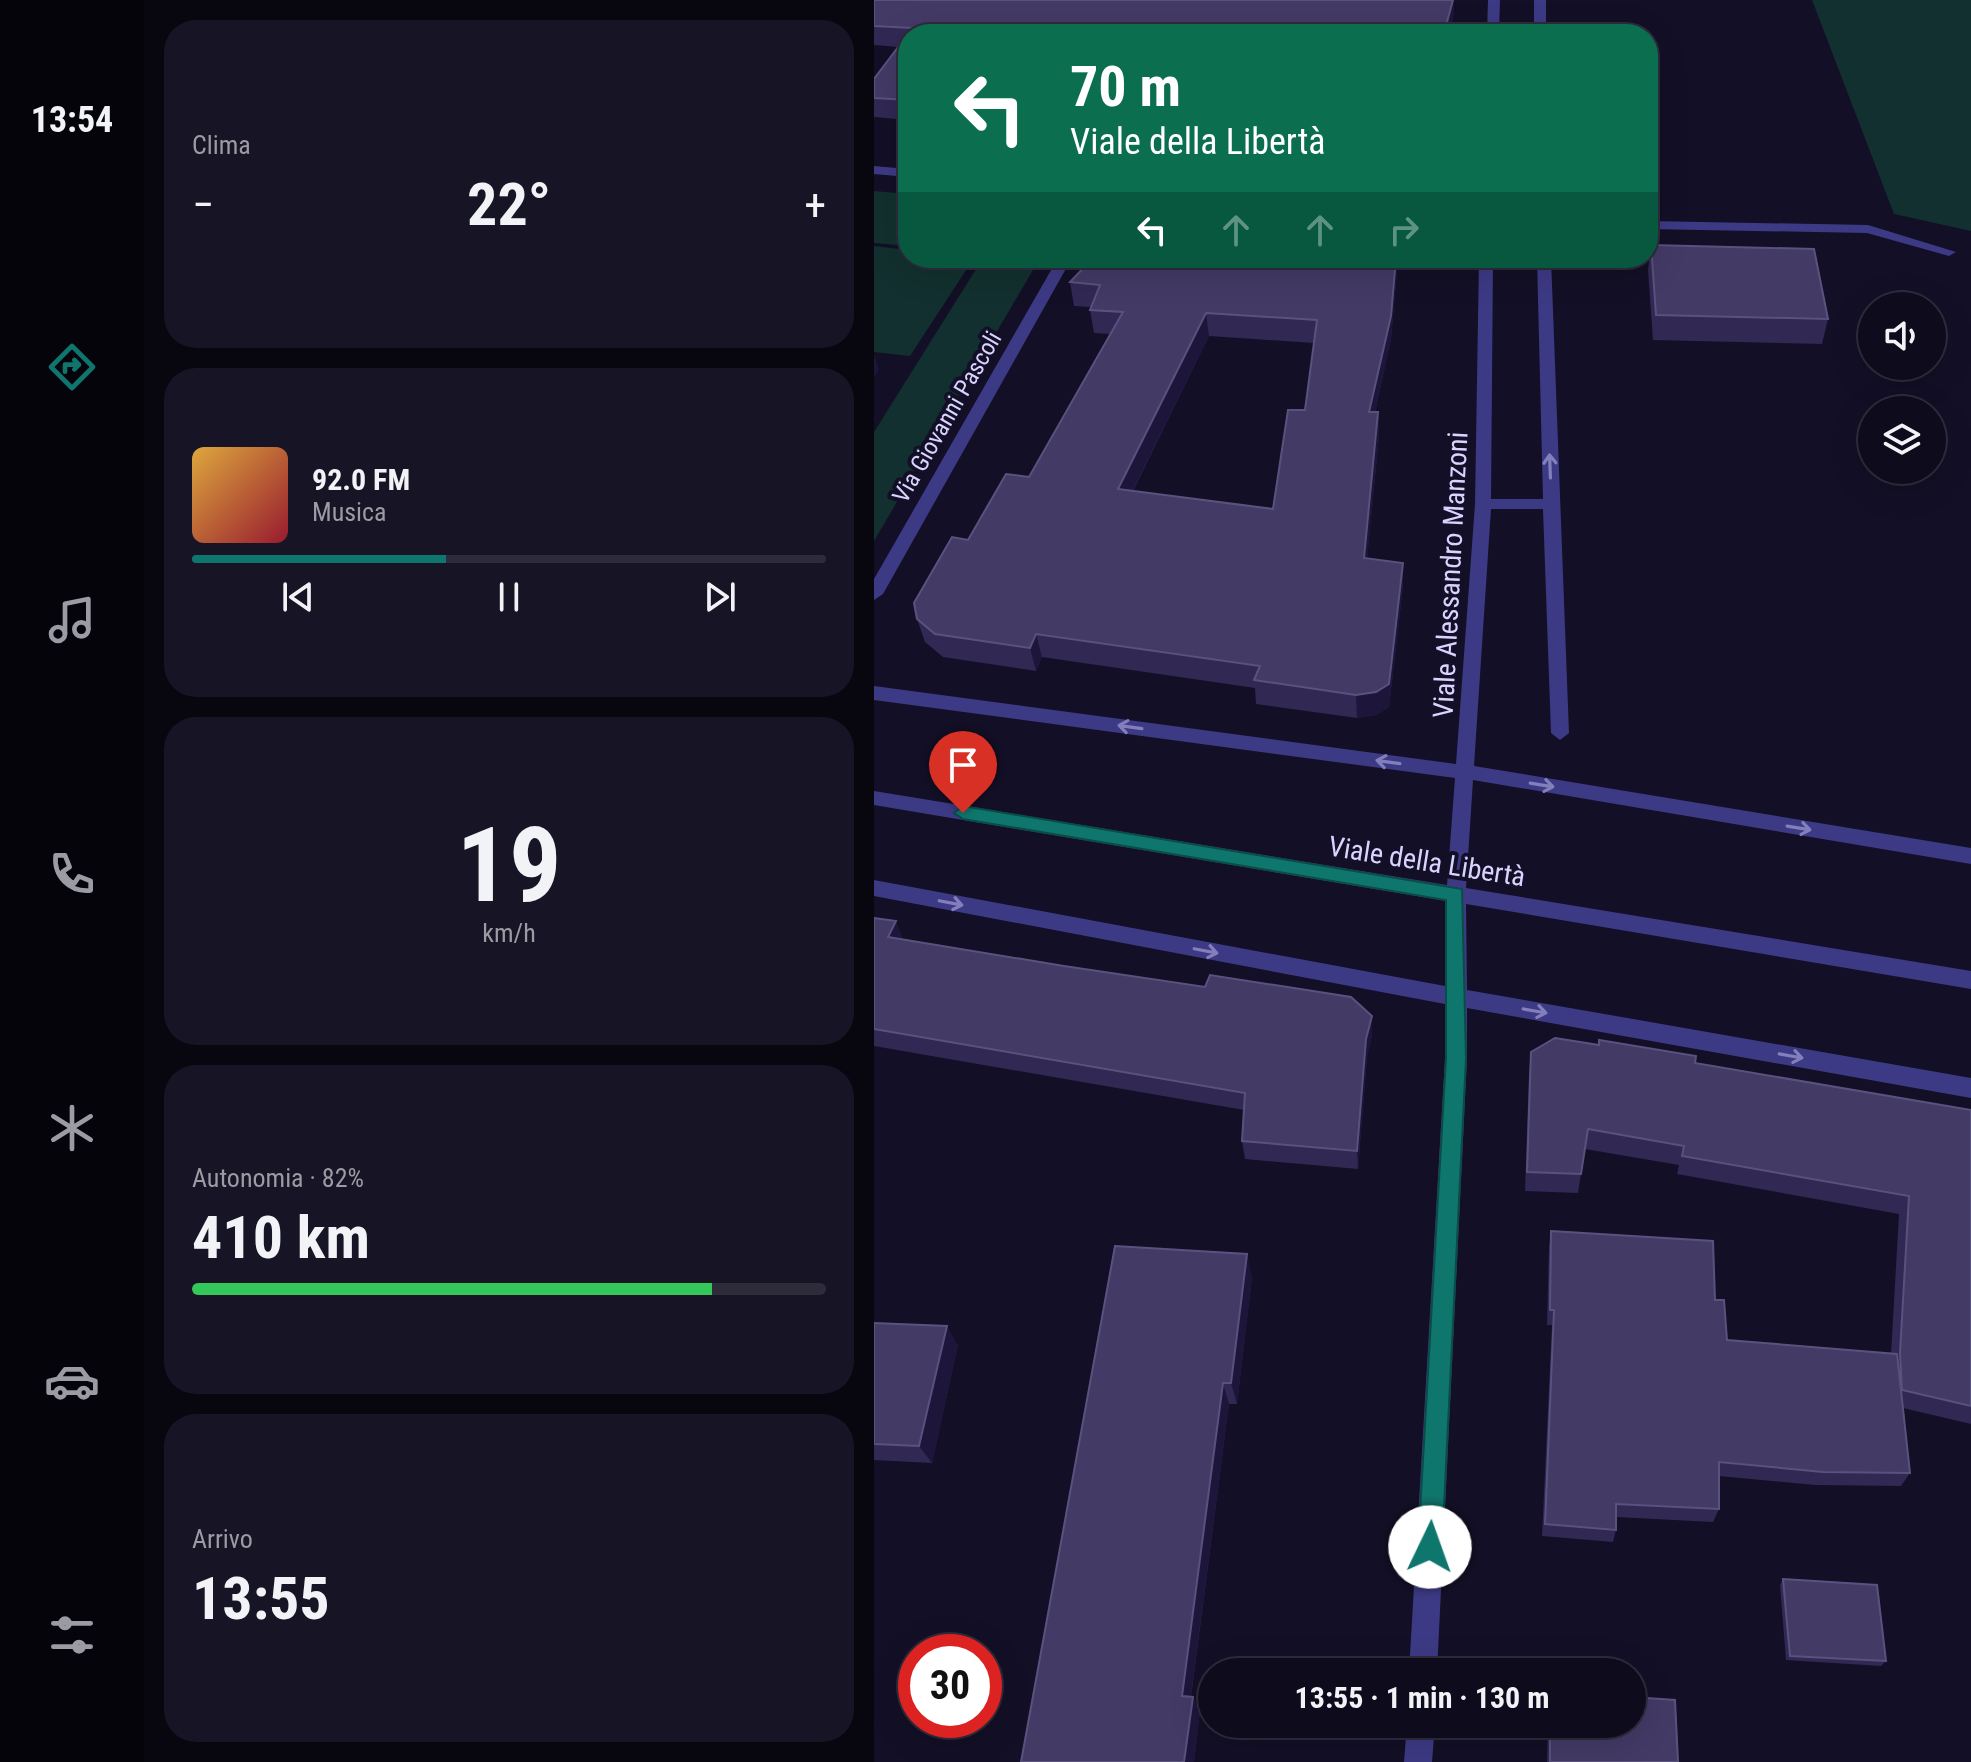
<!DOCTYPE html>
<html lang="it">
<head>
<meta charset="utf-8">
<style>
	body { margin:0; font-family:"Roboto Condensed",sans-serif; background:#171425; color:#f1f3f6; height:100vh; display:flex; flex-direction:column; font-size:30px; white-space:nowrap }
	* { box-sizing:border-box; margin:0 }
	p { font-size:26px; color:#9b9ba3 }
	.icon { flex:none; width:44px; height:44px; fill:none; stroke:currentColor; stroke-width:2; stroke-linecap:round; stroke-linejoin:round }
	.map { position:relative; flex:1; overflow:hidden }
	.details { display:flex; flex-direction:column; gap:20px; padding:20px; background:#08060f; width:730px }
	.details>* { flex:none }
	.banner { position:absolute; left:24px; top:24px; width:760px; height:244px; border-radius:32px; box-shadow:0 8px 32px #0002,0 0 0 2px #2e2b3b; background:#0b6e4f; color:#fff; overflow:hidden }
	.fabs { position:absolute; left:984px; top:292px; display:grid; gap:16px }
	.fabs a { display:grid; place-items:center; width:88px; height:88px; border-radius:50%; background:#0e0b1c; box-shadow:0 8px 32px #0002,0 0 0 2px #2e2b3b; font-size:40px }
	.speed { position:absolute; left:24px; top:1634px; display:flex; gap:16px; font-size:40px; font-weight:700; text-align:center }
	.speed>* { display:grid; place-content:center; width:104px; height:104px; border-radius:50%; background:#0e0b1c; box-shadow:0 8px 32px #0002,0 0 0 2px #2e2b3b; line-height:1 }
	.speed .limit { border:12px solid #d22; background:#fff; color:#111 }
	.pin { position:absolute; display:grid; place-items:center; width:68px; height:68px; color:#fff; margin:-82px -34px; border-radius:50% 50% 50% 0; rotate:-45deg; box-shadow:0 0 8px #0007 }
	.pin .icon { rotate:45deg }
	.me { position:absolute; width:88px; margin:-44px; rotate:3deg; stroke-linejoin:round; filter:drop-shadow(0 0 6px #0008) }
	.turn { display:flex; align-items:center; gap:28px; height:168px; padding:0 40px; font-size:36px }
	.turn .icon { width:104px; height:104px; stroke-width:2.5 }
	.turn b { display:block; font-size:56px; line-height:68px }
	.lanes { display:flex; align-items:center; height:76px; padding:0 40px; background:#0003; justify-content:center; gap:40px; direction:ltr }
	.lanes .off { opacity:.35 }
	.big { font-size:60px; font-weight:700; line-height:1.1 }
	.details .tile { flex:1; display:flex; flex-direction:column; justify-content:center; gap:12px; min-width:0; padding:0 28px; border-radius:32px; background:#171425 }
	.details .dial { align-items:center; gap:0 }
	.dial b { font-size:104px; line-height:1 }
	.song { display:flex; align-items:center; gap:24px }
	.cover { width:96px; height:96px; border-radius:12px; background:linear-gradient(135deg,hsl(40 70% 55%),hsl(350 70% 35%)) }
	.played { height:8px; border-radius:4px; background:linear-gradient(90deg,#0f766e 40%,#2e2b3b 40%) }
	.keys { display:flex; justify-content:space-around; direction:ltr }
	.heat { display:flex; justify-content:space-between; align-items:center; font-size:44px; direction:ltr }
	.charge { height:12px; border-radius:6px; background:linear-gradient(90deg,#34c759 82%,#2e2b3b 0) }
	.trip { position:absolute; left:324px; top:1658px; width:448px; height:80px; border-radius:40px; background:#0e0b1c; box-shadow:0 8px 32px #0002,0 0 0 2px #2e2b3b; font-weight:700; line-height:80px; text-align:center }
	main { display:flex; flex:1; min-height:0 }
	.menu { display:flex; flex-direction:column; width:144px; justify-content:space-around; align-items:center; background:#06040b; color:#9b9ba3 }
	.menu .icon { width:56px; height:56px }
	.menu .active { color:#0f766e }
	.menu b { font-size:36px; color:#f1f3f6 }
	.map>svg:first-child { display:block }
</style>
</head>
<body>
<main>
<nav class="menu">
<b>13:54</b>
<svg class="icon active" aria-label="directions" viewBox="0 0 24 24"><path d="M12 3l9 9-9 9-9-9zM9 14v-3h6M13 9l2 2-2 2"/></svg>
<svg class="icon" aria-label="music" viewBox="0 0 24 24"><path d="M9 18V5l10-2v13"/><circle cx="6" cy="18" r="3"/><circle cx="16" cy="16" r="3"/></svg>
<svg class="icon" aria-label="phone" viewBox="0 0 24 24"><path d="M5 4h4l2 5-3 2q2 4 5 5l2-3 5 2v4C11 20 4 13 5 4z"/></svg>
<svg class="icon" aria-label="climate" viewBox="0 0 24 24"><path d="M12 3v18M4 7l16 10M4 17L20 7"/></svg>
<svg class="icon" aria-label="car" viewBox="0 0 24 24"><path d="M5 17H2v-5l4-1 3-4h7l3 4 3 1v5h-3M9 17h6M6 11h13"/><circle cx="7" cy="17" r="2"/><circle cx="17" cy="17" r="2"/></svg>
<svg class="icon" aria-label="filters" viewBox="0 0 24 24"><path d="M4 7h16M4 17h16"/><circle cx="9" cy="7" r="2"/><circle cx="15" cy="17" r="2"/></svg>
</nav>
<section class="details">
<div class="tile"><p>Clima</p>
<div class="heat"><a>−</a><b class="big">22°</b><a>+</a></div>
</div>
<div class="tile">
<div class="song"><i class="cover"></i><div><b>92.0 FM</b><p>Musica</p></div></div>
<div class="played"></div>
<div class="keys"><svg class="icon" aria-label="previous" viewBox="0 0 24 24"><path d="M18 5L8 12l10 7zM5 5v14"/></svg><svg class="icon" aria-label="pause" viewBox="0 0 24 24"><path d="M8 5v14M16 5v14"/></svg><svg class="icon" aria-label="next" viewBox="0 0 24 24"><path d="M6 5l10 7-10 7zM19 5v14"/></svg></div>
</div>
<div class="tile dial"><b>19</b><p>km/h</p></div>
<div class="tile"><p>Autonomia · 82%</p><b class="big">410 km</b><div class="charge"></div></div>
<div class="tile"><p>Arrivo</p><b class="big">13:55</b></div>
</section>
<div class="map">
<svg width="1097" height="1762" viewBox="0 0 1097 1762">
	<rect width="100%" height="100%" fill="#130f26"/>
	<path fill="#12302f" d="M 938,0 L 1097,0 L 1097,231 L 1020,214 Z
		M 0,191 L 34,194 L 34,246 L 0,243 Z
		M 0,246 L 34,250 L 34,258 L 100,258 L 36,356 L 0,352 Z
		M 109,258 L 166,258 L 0,541 L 0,432 Z"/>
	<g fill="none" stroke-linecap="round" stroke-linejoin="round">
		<path fill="#3d3a85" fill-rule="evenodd" d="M 614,0 L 626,0 L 625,34 L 613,34 Z
			M 660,0 L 672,0 L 672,34 L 660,34 Z
			M 0,166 L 34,169 L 34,177 L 0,174 Z
			M 774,221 L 994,225 L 1082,252 L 1075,256 L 993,233 L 774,229 Z
			M 184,258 L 198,258 L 9,594 L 0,600 L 0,579 Z
			M 605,258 L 619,258 L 617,499 L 669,499 L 663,258 L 677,258 L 695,733 L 686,740 L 677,733 L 669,509 L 617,509 L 600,766 L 1097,848 L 1097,864 L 599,780 L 592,888 L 1097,971 L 1097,989 L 592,904 L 593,990 L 1097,1078 L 1097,1098 L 593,1008 L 593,1058 L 563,1672 L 535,1672 L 571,1058 L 571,1004 L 0,896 L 0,880 L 571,986 L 572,901 L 0,805 L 0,791 L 573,885 L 581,778 L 0,700 L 0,686 L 582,764 L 601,504 Z
			M 533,1724 L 561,1724 L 558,1762 L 530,1762 Z"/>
	</g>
	<path fill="#312854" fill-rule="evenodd" d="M 0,0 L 580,0 L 580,15 L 34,34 L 34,120 L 0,117 L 0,79 L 24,47 L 0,45 Z
		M 777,245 L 954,319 L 948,344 L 779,340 L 774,270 Z
		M 219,258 L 524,258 L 517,339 L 501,412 L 504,412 L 505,436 L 493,558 L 529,586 L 515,707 L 502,715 L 483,718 L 382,704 L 381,688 L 168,657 L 162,671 L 69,657 L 51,642 L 43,619 L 94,540 L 155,477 L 236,334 L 220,333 L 216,310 L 217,307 L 200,306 L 196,282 ZM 335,336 L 440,343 L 431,410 L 399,509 L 259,491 Z
		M 0,918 L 29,939 L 498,1035 L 493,1057 L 484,1169 L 371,1159 L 368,1141 L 370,1110 L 0,1046 Z
		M 725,1040 L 821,1063 L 1097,1110 L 1097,1424 L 1029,1408 L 1036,1473 L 1027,1486 L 941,1485 L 845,1476 L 845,1509 L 839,1522 L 742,1517 L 742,1530 L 739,1542 L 668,1536 L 678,1325 L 673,1325 L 675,1247 L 677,1231 L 841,1300 L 853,1340 L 1017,1354 L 1025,1214 L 803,1174 L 805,1165 L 711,1149 L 704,1193 L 651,1191 L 655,1072 L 657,1052 L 724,1045 Z
		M 378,1277 L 363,1404 L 355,1404 L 317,1697 L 326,1711 L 320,1762 L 147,1762 Z
		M 0,1323 L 84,1345 L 58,1463 L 0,1460 Z
		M 909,1579 L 1012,1661 L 1007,1666 L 912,1660 L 906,1585 Z
		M 674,1724 L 758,1724 L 804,1762 L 673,1762 Z"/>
	<path fill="#1d163a" d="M 579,0 L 580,0 L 580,15 L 575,34 L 572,34 L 573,22 Z
		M 522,258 L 524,258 L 517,339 L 496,435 L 495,412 Z
		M 332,313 L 335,336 L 248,512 L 244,489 Z
		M 0,354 L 5,370 L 0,377 Z
		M 504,412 L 505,436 L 491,581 L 490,558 Z
		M 529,563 L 529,586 L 515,707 L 502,715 L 483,718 L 482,695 Z
		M 162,634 L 168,657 L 162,671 L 156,648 Z
		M 22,921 L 30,941 L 14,937 Z
		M 498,1016 L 498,1035 L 493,1057 L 484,1169 L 483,1151 L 492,1039 Z
		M 373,1254 L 378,1277 L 363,1404 L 357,1383 Z
		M 73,1326 L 84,1345 L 58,1463 L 45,1446 Z
		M 349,1383 L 355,1404 L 315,1710 L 308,1696 Z
		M 319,1697 L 326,1711 L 320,1762 L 310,1762 Z"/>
	<path fill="#433a66" stroke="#5a527e" stroke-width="2" fill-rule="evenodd" d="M 0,0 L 579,0 L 573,22 L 572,34 L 34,34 L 38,28 L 0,26 Z
		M 34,34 L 34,100 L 0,98 L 0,79 Z
		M 777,245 L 940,249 L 954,319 L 782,315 Z
		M 219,258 L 522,258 L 517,316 L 495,412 L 504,412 L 490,558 L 529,563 L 515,684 L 502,692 L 482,695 L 380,680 L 386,666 L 162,634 L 156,648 L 61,634 L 43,619 L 40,603 L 78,537 L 94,540 L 132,474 L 155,477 L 249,312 L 216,310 L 226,285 L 196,282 ZM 332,313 L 443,320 L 431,410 L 414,410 L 399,509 L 244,489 Z
		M 0,918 L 22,921 L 14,937 L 190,966 L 331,987 L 336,975 L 477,997 L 498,1016 L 492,1039 L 483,1151 L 368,1141 L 371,1093 L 0,1029 Z
		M 681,1038 L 725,1045 L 725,1040 L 822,1056 L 821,1063 L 1097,1110 L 1097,1406 L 1028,1390 L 1026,1353 L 1035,1196 L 808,1156 L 810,1146 L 714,1129 L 707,1174 L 653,1172 L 657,1052 Z
		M 677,1231 L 839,1241 L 841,1300 L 850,1300 L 853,1340 L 1023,1354 L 1036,1473 L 949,1472 L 845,1462 L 845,1509 L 742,1504 L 742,1530 L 671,1524 L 680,1310 L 676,1310 Z
		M 241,1246 L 373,1254 L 357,1383 L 349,1383 L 308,1696 L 319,1697 L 310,1762 L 147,1762 Z
		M 0,1323 L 73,1326 L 45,1446 L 0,1444 Z
		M 909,1579 L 1003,1585 L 1012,1661 L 916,1656 Z
		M 758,1697 L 801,1700 L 804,1762 L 676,1762 L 676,1724 L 758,1724 Z"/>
	<defs><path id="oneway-shaft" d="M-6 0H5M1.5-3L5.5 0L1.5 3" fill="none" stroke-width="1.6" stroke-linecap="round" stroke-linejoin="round" transform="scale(2)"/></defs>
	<g stroke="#837fbc">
		<use href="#oneway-shaft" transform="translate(676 466) rotate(-92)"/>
		<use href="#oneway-shaft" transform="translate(256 727) rotate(-172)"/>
		<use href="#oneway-shaft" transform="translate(514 762) rotate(-172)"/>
		<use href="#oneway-shaft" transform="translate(668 785) rotate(9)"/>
		<use href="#oneway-shaft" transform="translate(925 828) rotate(9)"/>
		<use href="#oneway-shaft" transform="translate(77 903) rotate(11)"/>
		<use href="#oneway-shaft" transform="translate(332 951) rotate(11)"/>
		<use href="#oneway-shaft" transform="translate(661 1011) rotate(10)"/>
		<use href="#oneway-shaft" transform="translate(917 1056) rotate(10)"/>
	</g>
	<path fill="#0f766e" stroke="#0a4d48" stroke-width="2" d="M 89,806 L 588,889 L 592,1058 L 568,1547 L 564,1556 L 556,1559 L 547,1556 L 544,1547 L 572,1058 L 572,900 L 89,819 L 80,813 Z"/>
	<g text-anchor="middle" stroke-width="8" stroke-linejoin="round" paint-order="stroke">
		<g font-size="24" fill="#d9d4ff" stroke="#130f26">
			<text transform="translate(73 417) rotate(-60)" y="8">Via Giovanni Pascoli</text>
		</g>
		<g font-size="28" fill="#d9d4ff" stroke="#130f26">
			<text transform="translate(576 575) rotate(-87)" y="10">Viale Alessandro Manzoni</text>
			<text transform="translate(553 861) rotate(9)" y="10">Viale della Libertà</text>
		</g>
	</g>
</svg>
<div class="fabs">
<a><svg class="icon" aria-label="sound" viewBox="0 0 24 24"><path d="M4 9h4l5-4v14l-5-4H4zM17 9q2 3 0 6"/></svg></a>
<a><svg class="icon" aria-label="layers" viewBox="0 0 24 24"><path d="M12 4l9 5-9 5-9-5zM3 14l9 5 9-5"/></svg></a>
</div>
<div class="speed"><div class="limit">30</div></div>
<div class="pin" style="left:89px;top:813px;background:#d93025"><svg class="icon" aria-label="arrive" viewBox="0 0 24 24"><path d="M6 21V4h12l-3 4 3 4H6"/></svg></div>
<svg class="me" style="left:556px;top:1547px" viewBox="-20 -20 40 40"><circle r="19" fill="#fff"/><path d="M0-13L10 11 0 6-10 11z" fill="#0f766e"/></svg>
<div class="trip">13:55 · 1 min · 130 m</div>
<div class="banner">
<div class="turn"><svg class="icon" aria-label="left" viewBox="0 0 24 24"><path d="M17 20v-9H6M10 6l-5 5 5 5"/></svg><div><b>70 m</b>Viale della Libertà</div></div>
<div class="lanes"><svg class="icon" aria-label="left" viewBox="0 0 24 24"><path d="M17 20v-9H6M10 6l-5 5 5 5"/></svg><svg class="icon off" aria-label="ahead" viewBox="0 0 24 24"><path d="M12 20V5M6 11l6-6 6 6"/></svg><svg class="icon off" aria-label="ahead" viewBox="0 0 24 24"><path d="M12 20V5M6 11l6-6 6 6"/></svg><svg class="icon off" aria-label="right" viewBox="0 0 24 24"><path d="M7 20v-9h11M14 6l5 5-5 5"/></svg></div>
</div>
</div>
</main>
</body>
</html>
